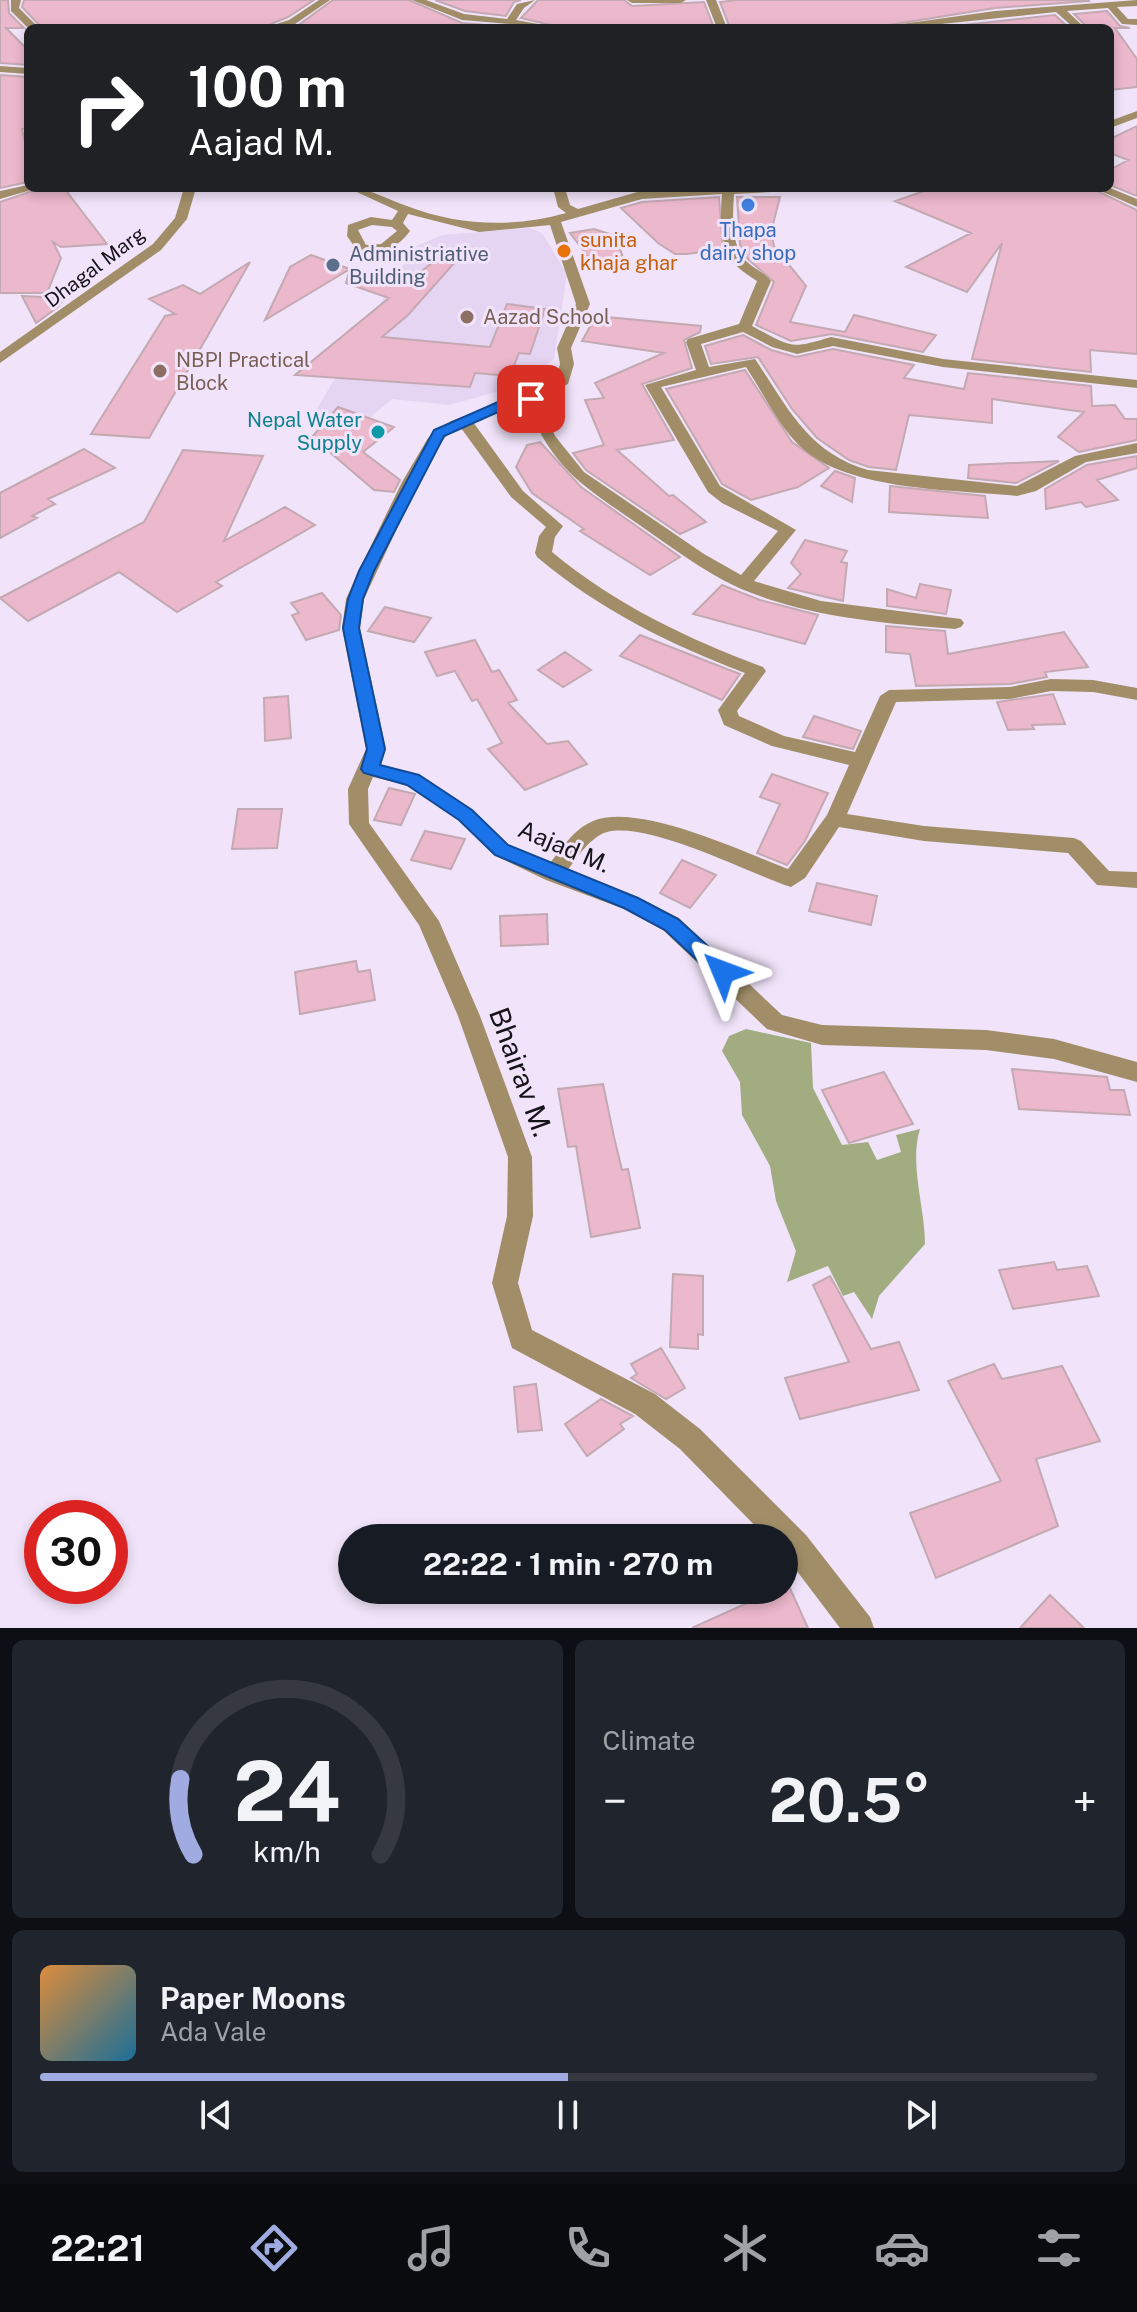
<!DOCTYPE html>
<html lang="en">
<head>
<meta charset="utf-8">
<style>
	body { margin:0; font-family:"Public Sans",sans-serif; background:#20242c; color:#f1f3f6; height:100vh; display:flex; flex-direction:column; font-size:30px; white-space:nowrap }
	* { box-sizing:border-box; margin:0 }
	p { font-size:26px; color:#9ea1a6 }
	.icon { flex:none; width:44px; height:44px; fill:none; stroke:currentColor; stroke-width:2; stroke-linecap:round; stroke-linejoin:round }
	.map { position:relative; height:1628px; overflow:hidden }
	.sheet { display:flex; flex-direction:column; gap:12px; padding:12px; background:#0d0f14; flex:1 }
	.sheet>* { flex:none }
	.guide { position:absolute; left:24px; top:24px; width:1090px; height:168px; border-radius:12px; box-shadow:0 4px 12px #0003; background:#202124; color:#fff; overflow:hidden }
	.speed { position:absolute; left:24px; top:1500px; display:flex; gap:16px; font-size:40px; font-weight:700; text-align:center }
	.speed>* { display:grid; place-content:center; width:104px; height:104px; border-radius:50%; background:#171b24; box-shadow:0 4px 12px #0003; line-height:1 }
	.speed .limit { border:12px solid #d22; background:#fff; color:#111 }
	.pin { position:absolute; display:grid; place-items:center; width:68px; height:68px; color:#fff; margin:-34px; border-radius:16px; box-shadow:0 4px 12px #0006 }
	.me { position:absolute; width:88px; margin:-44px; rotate:314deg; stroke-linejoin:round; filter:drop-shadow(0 0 6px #0008) }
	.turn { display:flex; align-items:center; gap:28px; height:168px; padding:0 32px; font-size:36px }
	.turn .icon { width:104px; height:104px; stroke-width:2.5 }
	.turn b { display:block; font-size:56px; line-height:68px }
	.big { font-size:60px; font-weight:700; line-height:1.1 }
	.sheet .tile { flex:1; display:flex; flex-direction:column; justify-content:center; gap:12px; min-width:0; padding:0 28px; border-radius:12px; background:#20242c }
	.sheet .dial { align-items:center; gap:0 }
	.dial svg { height:208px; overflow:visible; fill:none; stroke:#363941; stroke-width:7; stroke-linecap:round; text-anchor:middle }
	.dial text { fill:#f1f3f6; stroke:none }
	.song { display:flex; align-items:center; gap:24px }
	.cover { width:96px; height:96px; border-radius:12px; background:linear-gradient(135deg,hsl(30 70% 55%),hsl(200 70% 35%)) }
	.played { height:8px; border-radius:4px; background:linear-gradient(90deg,#a0ace1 50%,#363941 50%) }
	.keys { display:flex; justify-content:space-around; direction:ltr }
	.heat { display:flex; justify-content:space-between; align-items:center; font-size:44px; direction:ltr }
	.sheet .tiles { flex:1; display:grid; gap:12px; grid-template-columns:1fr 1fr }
	.tile:last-child { grid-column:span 2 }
	.trip { position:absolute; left:338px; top:1524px; width:460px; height:80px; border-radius:40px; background:#171b24; box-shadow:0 4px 12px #0003; font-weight:700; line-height:80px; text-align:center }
	.tab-bar { display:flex; height:128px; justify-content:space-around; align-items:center; background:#090b0e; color:#9ea1a6 }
	.tab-bar .icon { width:56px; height:56px }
	.tab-bar .active { color:#a0ace1 }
	.tab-bar b { font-size:36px; color:#f1f3f6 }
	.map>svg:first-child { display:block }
</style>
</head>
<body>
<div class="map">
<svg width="1137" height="1628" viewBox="0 0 1137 1628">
	<rect width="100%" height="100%" fill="#f1e4fa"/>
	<path fill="#e6d5f2" d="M 529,228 L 542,233 L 567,274 L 554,359 L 515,387 L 449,405 L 392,399 L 344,439 L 310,420 L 414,247 L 442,235 Z"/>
	<path fill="#a1ad80" d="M 746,1029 L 811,1043 L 813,1088 L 842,1145 L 868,1142 L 877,1160 L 901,1152 L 896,1135 L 920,1129 C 909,1164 925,1208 925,1244 L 879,1296 L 872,1319 L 854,1292 L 843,1296 L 828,1266 L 787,1282 L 796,1251 L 776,1201 L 770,1166 L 742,1115 L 740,1082 L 722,1051 L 729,1036 Z"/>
	<path fill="#ecb8cb" stroke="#c3a9b2" stroke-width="2" d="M 0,0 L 8,0 L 9,13 L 24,28 L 6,28 L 28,50 L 28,65 L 0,63 Z
		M 24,0 L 314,0 L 288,17 L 261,28 L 42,28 L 22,7 Z
		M 333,0 L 409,0 L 462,23 L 523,28 L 287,28 L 297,26 Z
		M 435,0 L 521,0 L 514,2 L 506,16 L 465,11 Z
		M 538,0 L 624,0 L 632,6 L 704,2 L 714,28 L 563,28 L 521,18 Z
		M 737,0 L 1088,0 L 1089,1 L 995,8 L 870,28 L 832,28 L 830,25 L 730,28 L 720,2 Z
		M 1107,11 L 1120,26 L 1130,28 L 1115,28 L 1137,59 L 1137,87 L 1110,90 L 1110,28 L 1088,28 L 1074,14 Z
		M 1055,15 L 1069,28 L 955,26 Z
		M 0,75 L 28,77 L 28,128 L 22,129 L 28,154 L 28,182 L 0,188 Z
		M 1137,126 L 1137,196 L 1110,185 L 1110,170 L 1128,160 L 1110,153 L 1110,139 Z
		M 41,188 L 64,188 L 107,244 L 61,247 L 53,242 L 61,258 L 47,293 L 0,293 L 0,202 Z
		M 933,188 L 1091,188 L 1137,210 L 1137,354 L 1090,350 L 1091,372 L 972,359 L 1002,243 L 967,292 L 906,267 L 971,233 L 895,201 Z
		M 719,197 L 723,249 L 687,254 L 675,254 L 658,243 L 621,208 L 642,202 Z
		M 737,197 L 780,197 L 771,232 L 774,246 L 806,286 L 790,322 L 845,332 L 854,315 L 936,335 L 923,352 L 832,334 L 791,341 L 756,325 L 774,282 L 748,259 L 740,245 Z
		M 594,229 L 616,236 L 624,261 L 593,263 L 570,233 Z
		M 446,251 L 456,261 L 408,315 L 382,337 L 490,347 L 507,304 L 545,309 L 530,354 L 519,353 L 510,376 L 475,373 L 470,387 L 295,375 L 389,298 L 346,283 L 350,269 L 411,280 Z
		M 311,255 L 350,269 L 265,320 L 290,267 Z
		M 250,262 L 149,438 L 91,434 L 165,316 L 175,314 L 149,299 L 183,285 L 200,294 Z
		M 22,296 L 64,298 L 58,307 L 36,323 Z
		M 596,316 L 701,326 L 700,332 L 684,340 L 692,368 L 642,384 L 674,440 L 617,450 L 669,496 L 673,495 L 706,522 L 680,534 L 586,470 L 573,453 L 604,445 L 585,400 L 604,398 L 595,383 L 664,353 L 582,341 Z
		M 743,335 L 771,350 L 796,357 L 833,349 L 914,365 L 904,378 L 964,389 L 968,373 L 1091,386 L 1092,406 L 1115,405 L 1125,419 L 1137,419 L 1137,440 L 1079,452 L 1058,437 L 1084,412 L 992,399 L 992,423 L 909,415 L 896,470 L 869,467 L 849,460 L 817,438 L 792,409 L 758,357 L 711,364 L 705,346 Z
		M 745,370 L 792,442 L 829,468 L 798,487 L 751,500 L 722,484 L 666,389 Z
		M 338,407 L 394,427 L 363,452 L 400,480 L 394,492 L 374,490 L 312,437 Z
		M 540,442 L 581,487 L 680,557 L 650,575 L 580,531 L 584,529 L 532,493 L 516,467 L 527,445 Z
		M 84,449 L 115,468 L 48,499 L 55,504 L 32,516 L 37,518 L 0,538 L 0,493 Z
		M 183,450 L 263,456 L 224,541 L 285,507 L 315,525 L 216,582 L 222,586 L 177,612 L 119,572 L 28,621 L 0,598 L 144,522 Z
		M 1137,456 L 1137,468 L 1097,480 L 1118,500 L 1086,507 L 1081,502 L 1046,509 L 1045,489 L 1087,465 Z
		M 1059,461 L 1016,483 L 968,478 L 969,465 Z
		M 835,471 L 855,478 L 852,502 L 821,486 Z
		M 890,486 L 985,496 L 988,518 L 889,512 Z
		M 805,540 L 847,551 L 841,562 L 847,563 L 843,601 L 788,588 L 801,574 L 791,563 Z
		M 920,584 L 951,590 L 946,614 L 887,606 L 887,589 L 916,598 Z
		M 722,585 L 760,600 L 818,615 L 805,644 L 693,614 Z
		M 322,593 L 341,615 L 339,630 L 306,640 L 292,615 L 299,613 L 291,603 Z
		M 385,607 L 431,618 L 414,642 L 368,631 Z
		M 886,626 L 945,631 L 948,654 L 1064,632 L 1088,667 L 1045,672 L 1047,677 L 1010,684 L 916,686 L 910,654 L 886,652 Z
		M 640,635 L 709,662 L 740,674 L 722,700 L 620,656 Z
		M 475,640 L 492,672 L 499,670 L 517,700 L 508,703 L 547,744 L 568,741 L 587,764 L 525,790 L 488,749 L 502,743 L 477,699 L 472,701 L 455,671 L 437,676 L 425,652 Z
		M 565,652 L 591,670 L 563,687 L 538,670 Z
		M 1053,694 L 1065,724 L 1032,725 L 1034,729 L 1008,730 L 997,702 Z
		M 288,696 L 291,738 L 265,741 L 264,698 Z
		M 814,716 L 861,731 L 853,749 L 803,737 Z
		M 772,774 L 828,793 L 805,841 L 787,865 L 757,853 L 780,804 L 760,797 Z
		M 389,788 L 415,794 L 401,825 L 374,820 Z
		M 238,809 L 282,809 L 277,848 L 232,849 Z
		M 425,831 L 465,839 L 451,869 L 411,860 Z
		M 682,860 L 716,875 L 690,908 L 660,893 Z
		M 817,883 L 877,896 L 871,925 L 809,911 Z
		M 547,914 L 548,944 L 501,946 L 500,916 Z
		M 356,961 L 358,972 L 370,970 L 375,1000 L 300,1014 L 295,972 Z
		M 1012,1069 L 1107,1077 L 1110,1090 L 1124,1090 L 1130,1115 L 1019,1109 Z
		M 884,1072 L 913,1124 L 849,1143 L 822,1090 Z
		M 603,1084 L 614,1137 L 622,1170 L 628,1169 L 640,1228 L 591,1237 L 576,1146 L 568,1147 L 558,1089 Z
		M 1054,1262 L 1057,1270 L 1087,1266 L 1099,1296 L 1013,1309 L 999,1270 Z
		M 673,1274 L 703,1276 L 703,1335 L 698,1334 L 698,1349 L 670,1347 Z
		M 830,1276 L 871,1349 L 899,1342 L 919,1390 L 800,1419 L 785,1378 L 849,1362 L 813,1285 Z
		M 661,1348 L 685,1388 L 666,1399 L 631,1378 L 637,1374 L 631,1364 Z
		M 994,1364 L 1002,1379 L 1062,1366 L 1100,1441 L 1036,1459 L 1058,1526 L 936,1578 L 910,1513 L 1001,1481 L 948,1381 Z
		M 536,1384 L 542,1430 L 518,1432 L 514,1387 Z
		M 601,1399 L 633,1416 L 620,1424 L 624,1429 L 587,1456 L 565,1424 Z
		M 788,1584 L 808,1628 L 692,1628 L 776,1590 L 784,1590 Z
		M 1050,1595 L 1084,1628 L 1020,1628 Z"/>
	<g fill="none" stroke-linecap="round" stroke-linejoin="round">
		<path fill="#a18e69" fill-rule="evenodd" d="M 11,0 L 21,0 L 19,8 L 39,28 L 28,28 L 11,11 Z
			M 319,0 L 330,0 L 295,24 L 264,28 L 289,20 Z
			M 412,0 L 426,0 L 464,14 L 507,19 L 517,4 L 535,0 L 524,8 L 516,20 L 560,28 L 462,20 Z
			M 627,0 L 686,0 L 681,3 L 632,3 Z
			M 706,0 L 716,0 L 727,28 L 717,28 Z
			M 1137,0 L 1137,6 L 1117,7 L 1128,19 L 1137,19 L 1137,25 L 1122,24 L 1108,8 L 1067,11 L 1085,28 L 1074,28 L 1056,12 L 903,28 L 873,28 L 995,11 Z
			M 0,66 L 28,68 L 28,74 L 0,72 Z
			M 1137,111 L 1137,118 L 1110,128 L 1110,121 Z
			M 28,185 L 28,188 L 38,188 L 0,199 L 0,191 Z
			M 184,188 L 196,188 L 187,219 L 161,250 L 0,363 L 0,352 L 153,244 L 175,218 Z
			M 348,188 C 370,188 386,199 407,206 C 459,226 513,228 566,213 L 558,207 L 553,188 L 565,188 L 570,205 L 578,209 L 641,191 L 777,188 L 771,192 L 734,194 C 733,215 730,244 746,261 C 754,269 764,272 771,281 L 752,326 C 792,347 788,350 831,337 L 943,359 L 1137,380 L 1137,388 L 943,367 L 833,346 L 797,354 L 772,347 L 743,332 L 701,344 L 709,367 L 755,359 C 788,408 808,453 868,470 L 1017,486 L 1075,456 L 1137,443 L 1137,453 L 1086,462 L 1036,491 L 1017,496 C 952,489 839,492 794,440 C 775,419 762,391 746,367 L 661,387 L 720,486 L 796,530 L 754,581 L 821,601 L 961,619 L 964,623 L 961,627 L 955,629 C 882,623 807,617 739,588 C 702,571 669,545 635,522 C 579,483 554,469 526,403 L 473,422 L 523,491 L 563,526 L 555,537 L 552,552 C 616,605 686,638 763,667 L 766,671 L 737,711 L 739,716 L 784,736 L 855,752 L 880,696 L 889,690 L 1010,687 L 1051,679 L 1093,680 L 1137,688 L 1137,700 L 1093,692 L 1051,691 L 1010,699 L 896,702 L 847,814 L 924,826 L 1074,838 L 1081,841 L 1109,871 L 1137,872 L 1137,888 L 1097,885 L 1068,853 L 924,841 L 839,827 L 805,878 L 791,887 C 748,873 649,821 607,832 C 590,837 577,858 567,871 L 638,897 L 679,918 L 782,1015 L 822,1025 L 986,1030 L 1054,1039 L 1137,1062 L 1137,1082 L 1054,1059 L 986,1050 L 822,1045 L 767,1029 L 663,930 L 624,909 L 546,880 L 494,855 L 459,820 L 407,785 L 373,777 L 368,789 L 369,823 L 439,921 L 480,1016 L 532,1157 L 533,1216 L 518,1283 L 532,1330 L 655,1394 L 700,1429 L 806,1535 L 870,1617 L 874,1628 L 840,1628 L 784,1554 L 784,1538 L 767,1538 L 680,1449 L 635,1414 L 512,1348 L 492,1283 L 507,1216 L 508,1157 L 458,1016 L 419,925 L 349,824 L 348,789 L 366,749 L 342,628 L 346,599 L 362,564 L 402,482 L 428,438 L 451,421 L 555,382 L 560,364 L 557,348 L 576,304 L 550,225 L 479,232 L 408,214 L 403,223 L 410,231 C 397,249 379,256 358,252 L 347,236 L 348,225 L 371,217 L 392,220 L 398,211 ZM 722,194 C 720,219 719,246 736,265 C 742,272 750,276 757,281 L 739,324 L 688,339 L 686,342 L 696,370 L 645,385 L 708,492 L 722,503 L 778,531 L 741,575 L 704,554 L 584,472 L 555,436 L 538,399 L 568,384 L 574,364 L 571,348 L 590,304 L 561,222 L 642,199 ZM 372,225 L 392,227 L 397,231 L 381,244 L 366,245 L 358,230 ZM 461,428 L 511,497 L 546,527 L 539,536 L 535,553 L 537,557 C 600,610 669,644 745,673 L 718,710 L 724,725 L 772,746 L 849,765 L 827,815 L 788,869 C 743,852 639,802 593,821 C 574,829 562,848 550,863 L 508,845 L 473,810 L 420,775 L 381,765 L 386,749 L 360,628 L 364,599 L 430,458 L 447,435 Z
			M 1094,188 L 1110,188 L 1137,199 L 1137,207 Z"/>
	</g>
	<path fill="#1a73e8" stroke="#114b97" stroke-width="2" d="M 531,395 L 537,399 L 536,402 L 507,408 L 444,436 L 374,571 L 363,599 L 359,628 L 385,749 L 380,765 L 419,775 L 472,810 L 508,845 L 638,898 L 678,919 L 730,966 L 733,972 L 730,978 L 716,978 L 665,930 L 624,908 L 495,855 L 459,820 L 407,785 L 364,773 L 361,769 L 367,749 L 343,628 L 348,599 L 359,571 L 434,430 L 498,402 Z"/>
	<circle fill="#3f7fe0" stroke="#f1e4fa" stroke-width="3" cx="748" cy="205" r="8"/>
	<circle fill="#e8710a" stroke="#f1e4fa" stroke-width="3" cx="564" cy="251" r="8"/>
	<circle fill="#5c6f8a" stroke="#f1e4fa" stroke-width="3" cx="333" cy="265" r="8"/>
	<g fill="#8d6e63" stroke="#f1e4fa" stroke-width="3">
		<circle cx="467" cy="317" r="8"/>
		<circle cx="160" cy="371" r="8"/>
	</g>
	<circle fill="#0f9aa8" stroke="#f1e4fa" stroke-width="3" cx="378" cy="432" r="8"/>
	<g text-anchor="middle" stroke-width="6" stroke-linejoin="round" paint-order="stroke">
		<g font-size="20" fill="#366cbe" stroke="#f1e4fa">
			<text x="748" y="237">Thapa<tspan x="748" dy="23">dairy shop</tspan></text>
		</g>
		<g font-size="20" fill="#c56008" stroke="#f1e4fa" text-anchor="start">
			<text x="580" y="247">sunita<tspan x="580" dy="23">khaja ghar</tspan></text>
		</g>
		<g font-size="20" fill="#4e5e75" stroke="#f1e4fa" text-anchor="start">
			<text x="349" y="261">Administriative<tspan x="349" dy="23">Building</tspan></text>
		</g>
		<g font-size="20" fill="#17131b" stroke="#f1e4fa">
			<text transform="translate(95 267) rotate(-37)" y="7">Dhagal Marg</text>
		</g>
		<g font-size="20" fill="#785e54" stroke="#f1e4fa" text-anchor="start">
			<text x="483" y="324">Aazad School</text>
			<text x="176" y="367">NBPI Practical<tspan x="176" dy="23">Block</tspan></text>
		</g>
		<g font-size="20" fill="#0d838f" stroke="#f1e4fa" text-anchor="end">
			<text x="362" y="427">Nepal Water<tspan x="362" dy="23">Supply</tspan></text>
		</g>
		<g font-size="24" fill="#17131b" stroke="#f1e4fa">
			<text transform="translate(564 847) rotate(23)" y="8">Aajad M.</text>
		</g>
		<g font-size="28" fill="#17131b" stroke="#f1e4fa">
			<text transform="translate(521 1072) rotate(70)" y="10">Bhairav M.</text>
		</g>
	</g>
</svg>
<div class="speed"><div class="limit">30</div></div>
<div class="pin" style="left:531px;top:399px;background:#d93025"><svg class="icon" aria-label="arrive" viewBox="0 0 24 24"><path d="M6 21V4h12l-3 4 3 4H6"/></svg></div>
<svg class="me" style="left:723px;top:972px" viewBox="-20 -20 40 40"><path d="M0-17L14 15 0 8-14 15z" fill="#1a73e8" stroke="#fff" stroke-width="4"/></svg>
<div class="trip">22:22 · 1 min · 270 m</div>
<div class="guide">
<div class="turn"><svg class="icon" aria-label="right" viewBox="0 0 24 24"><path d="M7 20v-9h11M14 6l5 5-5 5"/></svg><div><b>100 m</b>Aajad M.</div></div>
</div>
</div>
<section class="sheet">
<div class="tiles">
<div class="tile dial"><svg viewBox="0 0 100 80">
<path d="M14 69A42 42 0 1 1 86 69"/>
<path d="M14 69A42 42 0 0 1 9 40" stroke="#a0ace1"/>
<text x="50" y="56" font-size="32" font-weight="700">24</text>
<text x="50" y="72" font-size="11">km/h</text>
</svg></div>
<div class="tile"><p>Climate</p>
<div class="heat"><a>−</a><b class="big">20.5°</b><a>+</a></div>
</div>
<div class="tile">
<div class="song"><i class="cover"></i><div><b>Paper Moons</b><p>Ada Vale</p></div></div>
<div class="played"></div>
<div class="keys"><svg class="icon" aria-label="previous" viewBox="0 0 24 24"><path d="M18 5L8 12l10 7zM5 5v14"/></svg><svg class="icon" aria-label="pause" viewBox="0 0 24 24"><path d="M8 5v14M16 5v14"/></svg><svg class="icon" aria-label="next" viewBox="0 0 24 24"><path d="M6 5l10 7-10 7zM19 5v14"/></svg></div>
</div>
</div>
</section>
<nav class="tab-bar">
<b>22:21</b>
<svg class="icon active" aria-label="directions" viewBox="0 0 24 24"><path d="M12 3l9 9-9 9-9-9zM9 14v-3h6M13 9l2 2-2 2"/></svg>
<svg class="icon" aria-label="music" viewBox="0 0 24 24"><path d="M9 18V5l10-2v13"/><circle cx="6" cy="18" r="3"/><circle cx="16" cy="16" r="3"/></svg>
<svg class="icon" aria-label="phone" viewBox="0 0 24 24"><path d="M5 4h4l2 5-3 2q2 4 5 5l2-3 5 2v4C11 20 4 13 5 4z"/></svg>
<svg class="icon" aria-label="climate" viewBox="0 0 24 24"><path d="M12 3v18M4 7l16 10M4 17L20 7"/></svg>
<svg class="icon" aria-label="car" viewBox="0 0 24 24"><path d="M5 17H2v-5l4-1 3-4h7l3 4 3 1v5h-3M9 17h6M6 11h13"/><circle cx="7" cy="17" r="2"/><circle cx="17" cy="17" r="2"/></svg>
<svg class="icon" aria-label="filters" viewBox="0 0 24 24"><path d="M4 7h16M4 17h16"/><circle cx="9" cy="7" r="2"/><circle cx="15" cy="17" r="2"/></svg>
</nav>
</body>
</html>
